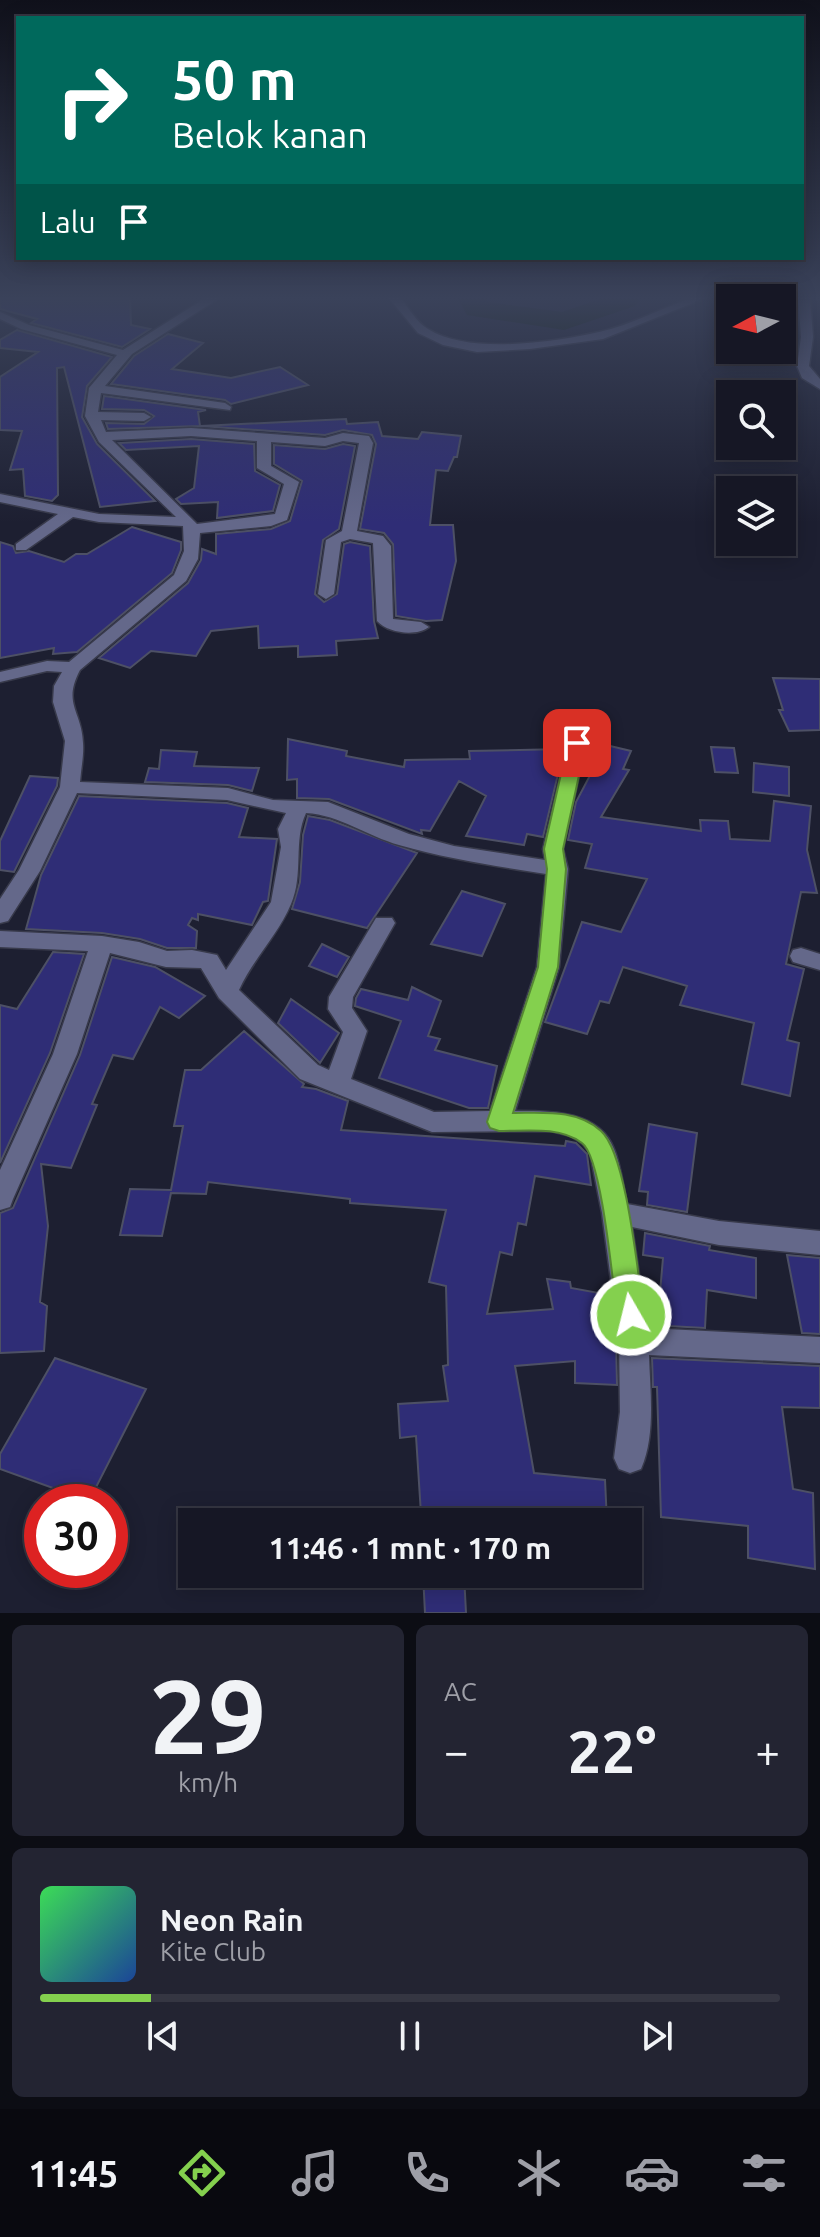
<!DOCTYPE html>
<html lang="id">
<head>
<meta charset="utf-8">
<style>
	body { margin:0; font-family:Ubuntu,sans-serif; background:#232432; color:#f1f3f6; height:100vh; display:flex; flex-direction:column; font-size:30px; white-space:nowrap }
	* { box-sizing:border-box; margin:0 }
	p { font-size:26px; color:#9e9fa7 }
	.icon { flex:none; width:44px; height:44px; fill:none; stroke:currentColor; stroke-width:2; stroke-linecap:round; stroke-linejoin:round }
	.map { position:relative; height:1613px; overflow:hidden }
	.panel { display:flex; flex-direction:column; gap:12px; padding:12px; background:#0c0d14; flex:1 }
	.panel>* { flex:none }
	.guide { position:absolute; left:16px; top:16px; width:788px; height:244px; border-radius:0px; box-shadow:0 4px 20px #0003,0 0 0 2px #353642; background:#00695c; color:#fff; overflow:hidden }
	.needle { width:52px; rotate:263deg }
	.controls { position:absolute; left:716px; top:284px; display:grid; gap:16px }
	.controls a { display:grid; place-items:center; width:80px; height:80px; border-radius:0px; background:#161725; box-shadow:0 4px 20px #0003,0 0 0 2px #353642; font-size:40px }
	.speed { position:absolute; left:24px; top:1484px; display:flex; gap:16px; font-size:40px; font-weight:700; text-align:center }
	.speed>* { display:grid; place-content:center; width:104px; height:104px; border-radius:50%; background:#161725; box-shadow:0 4px 20px #0003,0 0 0 2px #353642; line-height:1 }
	.speed .limit { border:12px solid #d22; background:#fff; color:#111 }
	.pin { position:absolute; display:grid; place-items:center; width:68px; height:68px; color:#fff; margin:-34px; border-radius:16px; box-shadow:0 4px 12px #0006 }
	.me { position:absolute; width:88px; margin:-44px; rotate:352deg; stroke-linejoin:round; filter:drop-shadow(0 0 6px #0008) }
	.turn { display:flex; align-items:center; gap:28px; height:168px; padding:0 24px; font-size:36px }
	.turn .icon { width:104px; height:104px; stroke-width:2.5 }
	.turn b { display:block; font-size:56px; line-height:68px }
	.then { display:flex; align-items:center; height:76px; padding:0 24px; background:#0003; gap:16px; font-size:30px }
	.big { font-size:60px; font-weight:600; line-height:1.1 }
	.panel .widget { flex:1; display:flex; flex-direction:column; justify-content:center; gap:12px; min-width:0; padding:0 28px; border-radius:12px; background:#232432 }
	.panel .dial { align-items:center; gap:0 }
	.dial b { font-size:104px; line-height:1 }
	.song { display:flex; align-items:center; gap:24px }
	.cover { width:96px; height:96px; border-radius:12px; background:linear-gradient(135deg,hsl(130 70% 55%),hsl(220 70% 35%)) }
	.played { height:8px; border-radius:4px; background:linear-gradient(90deg,#84d04e 15%,#353642 15%) }
	.keys { display:flex; justify-content:space-around; direction:ltr }
	.heat { display:flex; justify-content:space-between; align-items:center; font-size:44px; direction:ltr }
	.panel .tiles { flex:1; display:grid; gap:12px; grid-template-columns:1fr 1fr }
	.widget:last-child { grid-column:span 2 }
	.trip { position:absolute; left:178px; top:1508px; width:464px; height:80px; border-radius:0px; background:#161725; box-shadow:0 4px 20px #0003,0 0 0 2px #353642; font-weight:600; line-height:80px; text-align:center }
	.menu { display:flex; height:128px; justify-content:space-around; align-items:center; background:#09090f; color:#9e9fa7 }
	.menu .icon { width:56px; height:56px }
	.menu .on { color:#84d04e }
	.menu b { font-size:36px; color:#f1f3f6 }
	.map>svg:first-child { display:block }
</style>
</head>
<body>
<div class="map">
<svg width="820" height="1613" viewBox="0 0 820 1613">
	<rect width="100%" height="100%" fill="#1d1f31"/>
	<g fill="none" stroke-linecap="round" stroke-linejoin="round">
		<path fill="#091702" fill-rule="evenodd" d="M 457,297 L 485,297 L 488,302 L 562,312 L 606,297 L 637,297 L 639,300 L 635,306 L 564,330 L 467,315 Z"/>
	</g>
	<path fill="#2f2d76" stroke="#4d5065" stroke-width="2" d="M 0,297 L 130,297 L 131,325 L 150,329 L 122,347 L 31,323 L 37,319 L 0,309 Z
		M 17,330 L 112,357 L 87,386 L 82,417 L 97,444 L 155,501 L 100,507 L 64,367 L 57,368 L 58,495 L 52,501 L 25,496 L 23,469 L 10,470 L 22,431 L 0,430 L 0,377 L 38,352 L 0,348 L 0,340 Z
		M 168,334 L 203,343 L 172,369 L 231,378 L 280,367 L 308,385 L 231,404 L 225,400 L 111,384 L 134,356 Z
		M 104,396 L 206,410 L 198,412 L 200,426 L 108,429 L 106,423 L 144,424 L 154,416 L 144,410 L 102,409 Z
		M 346,419 L 347,424 L 378,422 L 382,436 L 418,439 L 422,432 L 461,436 L 457,457 L 454,457 L 448,471 L 436,470 L 430,525 L 453,525 L 456,561 L 442,620 L 426,621 L 396,616 L 393,544 L 384,533 L 360,529 L 376,444 L 372,435 L 343,430 L 325,435 L 201,426 Z
		M 191,439 L 254,444 L 255,471 L 280,485 L 273,511 L 217,518 L 218,502 L 181,504 L 176,499 L 194,488 L 199,446 L 126,450 L 119,443 Z
		M 343,444 L 355,446 L 339,529 L 323,540 L 315,594 L 324,602 L 337,594 L 344,544 L 350,542 L 370,546 L 374,621 L 378,638 L 336,641 L 337,655 L 298,657 L 298,646 L 259,648 L 258,626 L 211,631 L 196,656 L 151,651 L 130,668 L 99,658 L 188,583 L 201,560 L 202,549 L 216,554 L 216,534 L 271,529 L 290,521 L 302,481 L 274,464 L 274,445 L 325,449 Z
		M 132,527 L 181,542 L 181,550 L 172,573 L 77,652 L 53,654 L 54,648 L 0,658 L 0,542 L 13,546 L 16,553 L 29,551 L 64,562 L 76,554 L 87,554 Z
		M 773,678 L 820,679 L 820,730 L 789,731 L 779,710 L 783,710 Z
		M 288,739 L 347,751 L 346,756 L 404,767 L 405,760 L 470,759 L 469,751 L 564,749 L 543,837 L 527,834 L 524,845 L 466,836 L 486,796 L 459,781 L 430,831 L 421,830 L 422,834 L 329,799 L 297,798 L 297,779 L 287,780 Z
		M 606,745 L 631,751 L 623,769 L 629,770 L 601,817 L 701,831 L 700,820 L 728,821 L 730,839 L 770,841 L 774,801 L 811,806 L 807,850 L 817,893 L 801,892 L 786,964 L 804,969 L 787,1040 L 799,1043 L 790,1096 L 742,1084 L 754,1023 L 680,1005 L 687,986 L 623,967 L 609,1003 L 600,1001 L 587,1034 L 545,1022 L 582,922 L 621,932 L 647,879 L 585,868 L 592,844 L 568,840 L 576,802 Z
		M 711,747 L 734,748 L 738,773 L 715,772 Z
		M 161,750 L 197,752 L 194,766 L 259,768 L 252,791 L 228,785 L 145,782 L 149,768 L 159,769 Z
		M 754,763 L 789,767 L 789,796 L 753,792 Z
		M 30,776 L 58,778 L 57,786 L 14,872 L 0,870 L 0,841 Z
		M 79,796 L 227,803 L 248,808 L 239,837 L 277,839 L 268,901 L 263,902 L 252,925 L 198,914 L 198,920 L 192,918 L 188,925 L 197,931 L 196,948 L 167,948 L 140,939 L 102,933 L 26,929 L 41,875 Z
		M 308,816 L 330,820 L 417,853 L 367,928 L 292,909 L 300,882 L 303,835 Z
		M 462,891 L 505,904 L 482,956 L 431,944 Z
		M 322,944 L 349,957 L 337,977 L 309,966 Z
		M 53,952 L 84,954 L 50,1053 L 0,1163 L 0,1005 L 17,1009 Z
		M 112,957 L 155,967 L 205,996 L 179,1018 L 160,1007 L 133,1059 L 113,1055 L 92,1104 L 97,1105 L 71,1168 L 41,1164 L 48,1226 L 40,1302 L 47,1306 L 44,1351 L 0,1353 L 0,1213 L 13,1208 L 80,1055 Z
		M 412,987 L 441,1001 L 428,1036 L 440,1039 L 435,1050 L 497,1066 L 488,1108 L 469,1108 L 379,1078 L 401,1021 L 355,1006 L 356,998 L 361,989 L 408,1000 Z
		M 291,999 L 339,1033 L 320,1063 L 278,1023 Z
		M 244,1031 L 304,1084 L 302,1087 L 316,1089 L 348,1101 L 341,1130 L 565,1146 L 566,1141 L 576,1143 L 587,1154 L 591,1185 L 535,1176 L 526,1225 L 518,1223 L 512,1255 L 500,1252 L 487,1314 L 553,1309 L 547,1279 L 570,1282 L 571,1288 L 610,1295 L 616,1341 L 617,1385 L 575,1383 L 575,1361 L 515,1366 L 534,1473 L 605,1480 L 607,1522 L 437,1522 L 421,1514 L 416,1436 L 400,1438 L 398,1404 L 448,1401 L 443,1366 L 448,1365 L 446,1286 L 429,1282 L 446,1210 L 350,1203 L 350,1199 L 208,1182 L 206,1194 L 171,1193 L 162,1236 L 120,1235 L 130,1189 L 171,1190 L 183,1126 L 174,1126 L 185,1070 L 201,1070 Z
		M 649,1124 L 697,1133 L 687,1212 L 647,1205 L 648,1192 L 639,1191 Z
		M 645,1233 L 710,1246 L 709,1250 L 756,1258 L 756,1298 L 707,1290 L 705,1328 L 650,1325 L 646,1301 L 659,1304 L 663,1258 L 643,1255 Z
		M 787,1255 L 820,1258 L 820,1334 L 802,1333 Z
		M 55,1358 L 146,1389 L 89,1501 L 0,1469 L 0,1454 Z
		M 652,1358 L 820,1366 L 820,1408 L 782,1407 L 793,1489 L 813,1493 L 815,1569 L 748,1558 L 748,1526 L 661,1517 L 657,1387 L 653,1387 Z
		M 423,1574 L 464,1574 L 466,1613 L 425,1613 Z"/>
	<g fill="none" stroke-linecap="round" stroke-linejoin="round">
		<g stroke="#383a4b" stroke-width="3">
			<path id="minor" d="M 207,297 L 221,297 L 132,354 L 105,386 L 225,403 L 231,407 L 230,410 L 101,393 L 98,412 L 144,413 L 151,417 L 144,421 L 101,420 L 106,432 L 191,428 L 325,438 L 343,433 L 369,436 L 373,443 L 357,531 L 383,536 L 391,546 L 393,619 L 421,622 L 429,627 C 416,637 388,633 377,621 L 373,543 L 350,539 L 341,542 L 334,594 L 326,599 L 318,594 L 326,540 L 342,531 L 359,443 L 343,441 L 325,446 L 271,442 L 271,466 L 299,482 L 287,520 L 271,526 L 200,533 L 198,559 L 186,581 L 80,670 C 62,704 82,711 83,743 C 84,755 81,769 80,782 L 228,788 L 273,800 L 328,802 L 409,834 L 454,846 L 545,860 L 543,849 L 568,743 L 577,737 L 584,739 L 586,743 L 563,849 L 568,869 L 559,967 L 515,1111 C 549,1111 599,1110 614,1149 C 621,1166 623,1186 627,1204 L 719,1221 L 820,1231 L 820,1255 L 719,1245 L 632,1227 L 647,1328 L 820,1337 L 820,1363 L 649,1355 C 650,1391 656,1435 641,1469 L 630,1473 L 619,1469 L 614,1458 L 620,1412 L 619,1341 L 602,1213 L 590,1153 L 583,1144 L 571,1136 L 551,1131 L 432,1132 L 300,1079 L 219,998 L 201,968 L 166,967 L 110,953 L 77,1054 L 13,1199 L 10,1207 L 0,1210 L 0,1170 L 53,1054 L 88,951 L 0,947 L 0,931 L 102,936 L 139,942 L 167,951 L 192,950 L 217,955 L 226,970 L 271,902 L 281,847 L 278,829 L 286,813 L 227,800 L 77,793 L 40,871 L 8,921 L 0,923 L 0,899 L 19,870 L 60,787 L 65,741 L 53,702 L 54,686 L 62,672 L 47,671 L 0,682 L 0,672 L 47,661 L 69,662 L 174,575 L 184,551 L 183,526 L 99,522 L 73,517 L 26,550 L 16,550 L 16,544 L 58,514 L 0,502 L 0,494 L 99,514 L 176,517 L 99,442 L 85,416 L 89,388 L 117,355 L 21,329 L 0,319 L 0,312 L 29,325 L 123,350 ZM 191,436 L 257,441 L 257,468 L 284,484 L 275,514 L 197,524 L 112,440 ZM 306,813 C 340,815 367,836 399,845 C 448,859 496,866 546,874 L 537,967 L 490,1111 L 434,1112 L 351,1079 L 367,1031 L 352,1008 L 353,997 L 395,923 L 392,918 L 376,918 L 329,997 L 328,1009 L 343,1032 L 329,1070 L 318,1065 L 239,990 C 253,959 278,935 291,904 C 304,875 293,840 306,813 Z
				M 388,297 L 400,297 C 408,307 417,323 428,329 C 469,355 554,342 599,332 C 631,325 662,308 693,297 L 708,297 L 603,339 L 530,349 L 477,352 L 443,345 L 418,333 Z
				M 798,297 L 810,297 L 813,337 L 809,366 L 820,379 L 820,389 L 802,378 L 797,366 L 801,337 Z
				M 801,948 L 820,954 L 820,970 L 793,962 L 790,956 L 793,950 Z"/>
		</g>
		<use href="#minor" fill="#64688a" fill-rule="evenodd"/>
	</g>
	<linearGradient id="sky" x2="0" y2="1"><stop stop-color="#10111b"/><stop offset="0.57" stop-color="#3a425a"/><stop offset="1" stop-color="#3a425a" stop-opacity="0"/></linearGradient>
	<rect width="820" height="523" fill="url(#sky)"/>
	<path fill="#84d04e" stroke="#568733" stroke-width="2" d="M 577,738 L 586,743 L 563,849 L 566,869 L 558,967 L 513,1113 C 543,1113 577,1109 601,1131 C 627,1154 638,1277 644,1315 L 640,1324 L 631,1327 L 621,1324 L 617,1315 C 613,1286 602,1157 582,1143 C 559,1126 526,1131 499,1131 L 490,1128 L 487,1122 L 538,967 L 547,869 L 544,849 L 568,743 Z"/>
</svg>
<div class="controls">
<a><svg class="needle" viewBox="-14 -14 28 28"><path d="M0-13l5 13h-10z" fill="#e53935"/><path d="M0 13l5-13h-10z" fill="#9e9fa7"/></svg></a>
<a><svg class="icon" aria-label="search" viewBox="0 0 24 24"><circle cx="10" cy="10" r="6"/><path d="M15 15l6 6"/></svg></a>
<a><svg class="icon" aria-label="layers" viewBox="0 0 24 24"><path d="M12 4l9 5-9 5-9-5zM3 14l9 5 9-5"/></svg></a>
</div>
<div class="speed"><div class="limit">30</div></div>
<div class="pin" style="left:577px;top:743px;background:#d93025"><svg class="icon" aria-label="arrive" viewBox="0 0 24 24"><path d="M6 21V4h12l-3 4 3 4H6"/></svg></div>
<svg class="me" style="left:631px;top:1315px" viewBox="-20 -20 40 40"><circle r="17" fill="#84d04e" stroke="#fff" stroke-width="3"/><path d="M0-11L8 9 0 5-8 9z" fill="#fff"/></svg>
<div class="trip">11:46 · 1 mnt · 170 m</div>
<div class="guide">
<div class="turn"><svg class="icon" aria-label="right" viewBox="0 0 24 24"><path d="M7 20v-9h11M14 6l5 5-5 5"/></svg><div><b>50 m</b>Belok kanan</div></div>
<div class="then">Lalu<svg class="icon" aria-label="arrive" viewBox="0 0 24 24"><path d="M6 21V4h12l-3 4 3 4H6"/></svg></div>
</div>
</div>
<section class="panel">
<div class="tiles">
<div class="widget dial"><b>29</b><p>km/h</p></div>
<div class="widget"><p>AC</p>
<div class="heat"><a>−</a><b class="big">22°</b><a>+</a></div>
</div>
<div class="widget">
<div class="song"><i class="cover"></i><div><b>Neon Rain</b><p>Kite Club</p></div></div>
<div class="played"></div>
<div class="keys"><svg class="icon" aria-label="previous" viewBox="0 0 24 24"><path d="M18 5L8 12l10 7zM5 5v14"/></svg><svg class="icon" aria-label="pause" viewBox="0 0 24 24"><path d="M8 5v14M16 5v14"/></svg><svg class="icon" aria-label="next" viewBox="0 0 24 24"><path d="M6 5l10 7-10 7zM19 5v14"/></svg></div>
</div>
</div>
</section>
<nav class="menu">
<b>11:45</b>
<svg class="icon on" aria-label="directions" viewBox="0 0 24 24"><path d="M12 3l9 9-9 9-9-9zM9 14v-3h6M13 9l2 2-2 2"/></svg>
<svg class="icon" aria-label="music" viewBox="0 0 24 24"><path d="M9 18V5l10-2v13"/><circle cx="6" cy="18" r="3"/><circle cx="16" cy="16" r="3"/></svg>
<svg class="icon" aria-label="phone" viewBox="0 0 24 24"><path d="M5 4h4l2 5-3 2q2 4 5 5l2-3 5 2v4C11 20 4 13 5 4z"/></svg>
<svg class="icon" aria-label="climate" viewBox="0 0 24 24"><path d="M12 3v18M4 7l16 10M4 17L20 7"/></svg>
<svg class="icon" aria-label="car" viewBox="0 0 24 24"><path d="M5 17H2v-5l4-1 3-4h7l3 4 3 1v5h-3M9 17h6M6 11h13"/><circle cx="7" cy="17" r="2"/><circle cx="17" cy="17" r="2"/></svg>
<svg class="icon" aria-label="filters" viewBox="0 0 24 24"><path d="M4 7h16M4 17h16"/><circle cx="9" cy="7" r="2"/><circle cx="15" cy="17" r="2"/></svg>
</nav>
</body>
</html>
